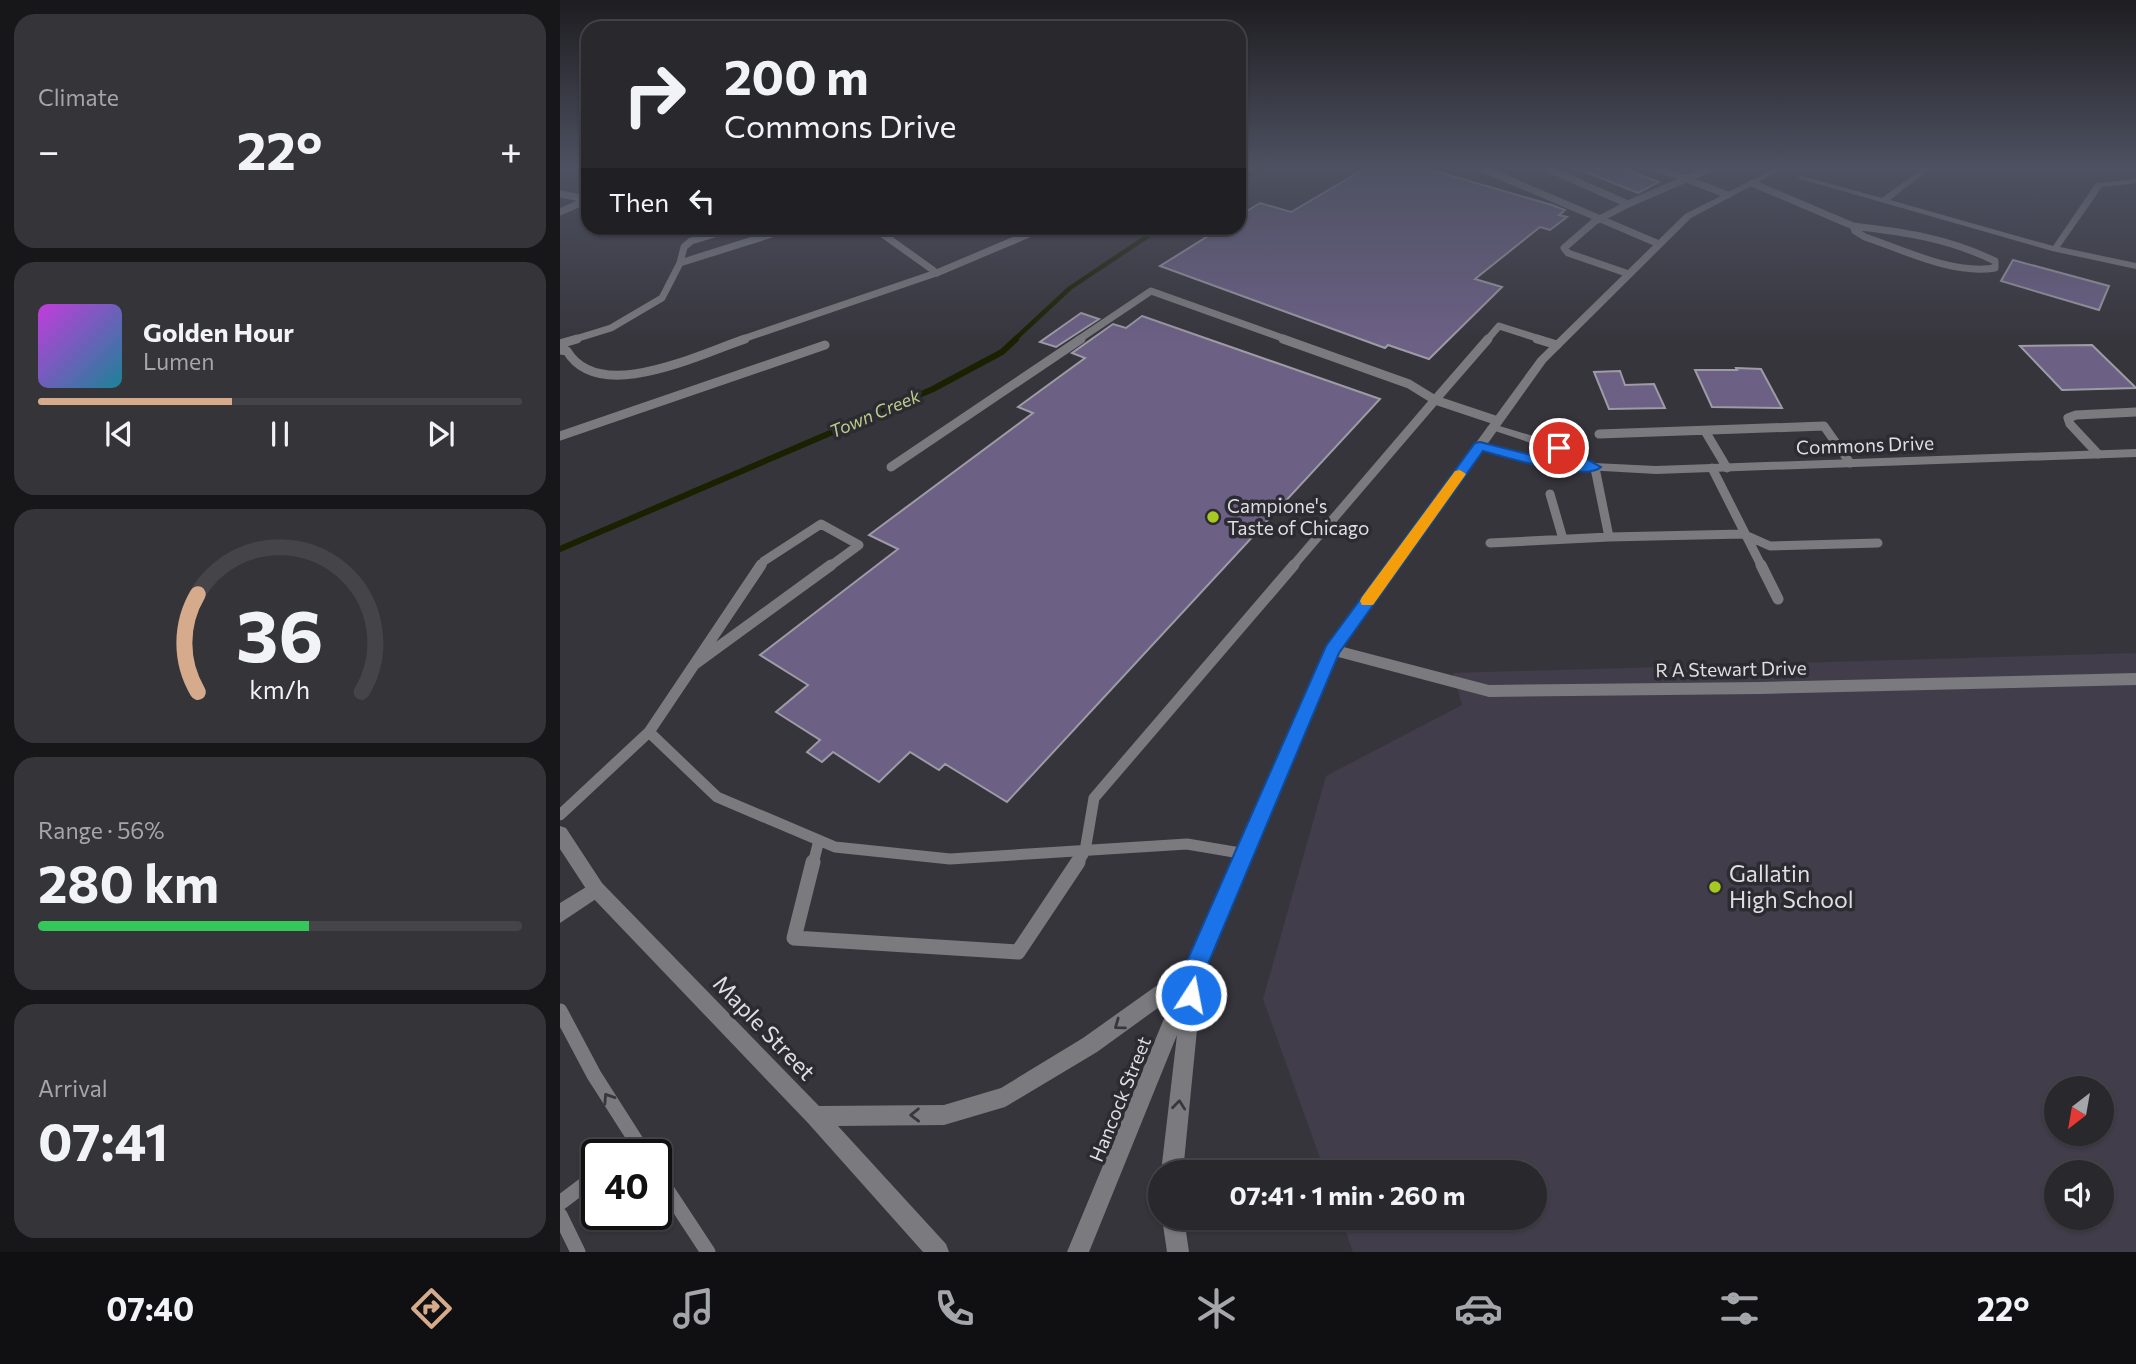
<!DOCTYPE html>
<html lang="en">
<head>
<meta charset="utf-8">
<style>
	body { margin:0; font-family:Commissioner,sans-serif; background:#353439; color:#f1f3f6; height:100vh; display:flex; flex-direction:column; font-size:26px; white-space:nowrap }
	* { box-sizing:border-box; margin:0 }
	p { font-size:23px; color:#a5a6aa }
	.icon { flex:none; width:38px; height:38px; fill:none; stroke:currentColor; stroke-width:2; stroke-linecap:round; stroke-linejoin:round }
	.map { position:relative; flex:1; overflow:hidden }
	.sheet { display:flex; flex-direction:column; gap:14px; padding:14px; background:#171619; width:560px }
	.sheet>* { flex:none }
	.top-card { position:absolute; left:21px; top:21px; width:665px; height:214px; border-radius:21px; box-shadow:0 2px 5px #0004,0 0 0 2px #454449; background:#29282d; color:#f1f3f6; overflow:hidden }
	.needle { width:46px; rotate:211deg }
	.tools { position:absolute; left:1484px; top:1076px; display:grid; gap:14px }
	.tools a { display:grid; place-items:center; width:70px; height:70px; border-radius:50%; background:#29282d; box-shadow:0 2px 5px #0004,0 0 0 2px #454449; font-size:35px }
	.speed { position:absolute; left:21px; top:1139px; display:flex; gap:14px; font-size:35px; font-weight:700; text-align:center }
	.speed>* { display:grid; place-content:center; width:91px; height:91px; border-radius:50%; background:#29282d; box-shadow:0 2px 5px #0004,0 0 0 2px #454449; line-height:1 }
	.speed .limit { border:4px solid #111; border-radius:10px; background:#fff; color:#111 }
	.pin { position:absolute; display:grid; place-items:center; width:60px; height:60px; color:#fff; margin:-30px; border:4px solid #fff; border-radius:50%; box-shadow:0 2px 7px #0007 }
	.me { position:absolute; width:77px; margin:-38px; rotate:11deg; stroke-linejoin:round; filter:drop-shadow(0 0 5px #0008) }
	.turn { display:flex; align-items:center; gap:24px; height:147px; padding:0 28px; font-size:32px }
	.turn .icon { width:91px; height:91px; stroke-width:2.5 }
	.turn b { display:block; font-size:49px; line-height:60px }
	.then { display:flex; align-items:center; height:66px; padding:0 28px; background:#0003; gap:14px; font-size:26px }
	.big { font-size:52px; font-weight:700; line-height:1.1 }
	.sheet .widget { flex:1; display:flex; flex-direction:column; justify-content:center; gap:10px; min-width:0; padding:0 24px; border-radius:21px; background:#353439 }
	.sheet .dial { align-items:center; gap:0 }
	.dial svg { height:182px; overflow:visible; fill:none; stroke:#454449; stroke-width:7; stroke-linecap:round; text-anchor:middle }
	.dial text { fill:#f1f3f6; stroke:none }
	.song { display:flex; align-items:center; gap:21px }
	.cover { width:84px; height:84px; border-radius:10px; background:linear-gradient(135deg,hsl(290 70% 55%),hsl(190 70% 35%)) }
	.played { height:7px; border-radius:4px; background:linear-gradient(90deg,#d6ab8b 40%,#454449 40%) }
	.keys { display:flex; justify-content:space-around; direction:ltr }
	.heat { display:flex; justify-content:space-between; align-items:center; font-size:38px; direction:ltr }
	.charge { height:10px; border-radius:5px; background:linear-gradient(90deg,#34c759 56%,#454449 0) }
	.trip { position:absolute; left:588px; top:1160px; width:399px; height:70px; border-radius:35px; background:#29282d; box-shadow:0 2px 5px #0004,0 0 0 2px #454449; font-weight:700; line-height:70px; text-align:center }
	.dock { display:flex; height:112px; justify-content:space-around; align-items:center; background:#101012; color:#a5a6aa }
	.dock .icon { width:49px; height:49px }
	.dock .current { color:#d6ab8b }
	.dock b { font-size:32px; color:#f1f3f6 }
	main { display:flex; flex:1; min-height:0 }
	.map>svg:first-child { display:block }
</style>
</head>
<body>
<main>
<section class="sheet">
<div class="widget"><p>Climate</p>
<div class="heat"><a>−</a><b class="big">22°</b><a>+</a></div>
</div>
<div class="widget">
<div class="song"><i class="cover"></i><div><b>Golden Hour</b><p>Lumen</p></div></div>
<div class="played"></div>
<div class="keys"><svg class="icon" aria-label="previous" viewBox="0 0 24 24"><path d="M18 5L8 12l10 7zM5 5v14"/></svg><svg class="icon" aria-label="pause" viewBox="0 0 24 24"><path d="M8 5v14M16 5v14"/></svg><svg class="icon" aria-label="next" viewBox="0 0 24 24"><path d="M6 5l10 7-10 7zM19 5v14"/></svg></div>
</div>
<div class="widget dial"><svg viewBox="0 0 100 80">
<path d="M14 69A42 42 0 1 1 86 69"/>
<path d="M14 69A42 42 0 0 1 14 26" stroke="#d6ab8b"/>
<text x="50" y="56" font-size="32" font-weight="700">36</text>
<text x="50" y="72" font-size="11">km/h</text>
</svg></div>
<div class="widget"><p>Range · 56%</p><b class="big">280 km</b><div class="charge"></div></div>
<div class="widget"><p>Arrival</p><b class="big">07:41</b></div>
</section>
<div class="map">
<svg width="1576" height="1252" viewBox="0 0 1576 1252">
	<rect width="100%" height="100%" fill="#37353c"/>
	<path fill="#413d4a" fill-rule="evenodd" d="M 1576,653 L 1576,1252 L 793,1252 L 781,1218 L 975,1218 L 975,1172 L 765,1172 L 703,999 L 766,776 L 902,705 L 893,673 ZM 1496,1088 L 1542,1088 L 1542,1134 L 1496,1134 ZM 1496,1172 L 1542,1172 L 1542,1218 L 1496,1218 Z"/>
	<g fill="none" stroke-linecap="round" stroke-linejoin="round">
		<path stroke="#192100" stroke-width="4.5" d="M 679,179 L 705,167
			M 454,340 L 510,288 L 600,228"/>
		<path stroke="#192100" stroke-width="6" d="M 0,549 L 373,389 L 442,352 L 456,339"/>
	</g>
	<path fill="#6c6085" stroke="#9d9ba4" stroke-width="2" d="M 808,167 L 861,167 L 992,205 L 1005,210 L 999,215 L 1007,217 L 990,230 L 980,227 L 915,279 L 942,287 L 869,359 L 828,345 L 825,348 L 600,266 L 661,228 L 679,228 L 679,216 L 700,203 L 731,212 Z
		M 1013,167 L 1057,167 L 1099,182 L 1078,193 Z
		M 1453,260 L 1549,286 L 1539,310 L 1441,281 Z
		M 521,313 L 539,319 L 496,347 L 480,342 Z
		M 582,316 L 820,399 L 447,802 L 385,764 L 379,770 L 350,752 L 319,782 L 273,752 L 262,762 L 247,752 L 260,740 L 216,712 L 248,685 L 200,655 L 338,549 L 309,535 L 473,413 L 458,407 L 525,358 L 512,353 L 553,324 L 566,328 Z
		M 1532,345 L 1576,388 L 1502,390 L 1460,346 Z
		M 1176,368 L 1201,369 L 1222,408 L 1152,407 L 1135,370 L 1177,370 Z
		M 1060,371 L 1065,385 L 1094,384 L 1105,408 L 1049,409 L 1034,372 Z"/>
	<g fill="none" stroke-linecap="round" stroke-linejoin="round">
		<path stroke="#7b7a7e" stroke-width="7" d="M 919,167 L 1099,244
			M 984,167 L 1068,204
			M 1095,167 L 1168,195
			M 1192,183 L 1293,226
			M 0,194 L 21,198 L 20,203 L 0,212
			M 1293,226 C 1344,232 1388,238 1435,261 L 1435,268 C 1393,275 1344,250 1305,237 L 1295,231 Z
			M 314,228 L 377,273
			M 120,263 L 124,247 L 131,241 L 175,228
			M 1069,274 L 1008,253 L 1004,248 L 1034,222 L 1068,204 L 1154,167
			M 12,340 L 51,328 L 102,298 L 120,263 L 231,228
			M 180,340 L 379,272 L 483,228
			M 518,340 L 591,291 L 728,340
			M 927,340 L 939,326 L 983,340"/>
		<path stroke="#7b7a7e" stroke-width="9" d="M 723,339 L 849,384 L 875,400 L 928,339
			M 977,339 L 997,345
			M 0,344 L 17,339
			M 0,350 L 7,351 C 39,405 140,354 185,339
			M 1145,431 L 1167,468
			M 1039,434 L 1264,426 L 1290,463
			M 0,436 L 265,345
			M 1538,454 L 1510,424 L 1508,418 L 1516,415 L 1576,412
			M 331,467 L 521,339
			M 1152,468 L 1202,567
			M 990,494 L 1003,539
			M 1049,537 L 1183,534 L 1210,546 L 1318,543
			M 930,543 L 1049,537 L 1035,468
			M 200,567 L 204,561 L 261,524 L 299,545 L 269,567
			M 732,567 L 875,400 L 938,421"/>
		<path stroke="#7b7a7e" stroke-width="11" d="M 1201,565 L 1218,599
			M 135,664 L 271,565
			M 89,732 L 201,565
			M 0,815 L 89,732 L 157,797 L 275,847 L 390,859 L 627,844 L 686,854
			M 253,864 L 259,840
			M 517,864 L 525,851 L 534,798 L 734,565"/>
		<path stroke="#7b7a7e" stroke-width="15" d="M 253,862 L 234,938 L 458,952 L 518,862
			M 0,1011 L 34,1075 L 85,1155
			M 63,1155 L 78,1144
			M 96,1173 L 148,1252
			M 0,1203 L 37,1175
			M 0,1215 L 18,1252"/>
		<path fill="#7b7a7e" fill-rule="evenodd" d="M 4,167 L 13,167 L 0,173 L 0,168 Z
			M 1364,167 L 1372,167 L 1330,200 L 1493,246 L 1536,183 L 1576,179 L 1576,183 L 1542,187 L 1500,247 L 1576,263 L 1576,269 L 1492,251 L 1237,178 L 1241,176 L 1322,198 Z
			M 933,424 L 1003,445 L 1034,463 L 1096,466 L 1576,449 L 1576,457 L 1096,474 L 990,468 L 916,449 L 914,446 L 920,442 L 990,460 L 1015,462 L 995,451 L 929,429 L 927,427 Z
			M 772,644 L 929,685 L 1201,682 L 1576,673 L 1576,685 L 1201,694 L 929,697 L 767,654 L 765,650 L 767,646 Z
			M 36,881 L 42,883 L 45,889 L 42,895 L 0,923 L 0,903 Z"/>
		<path fill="#7b7a7e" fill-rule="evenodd" d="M 1218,167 L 1227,167 L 1131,218 L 986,362 L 778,653 L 638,982 L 641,989 L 623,1172 L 601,1172 L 617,1035 L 529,1252 L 507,1252 L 613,997 L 537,1052 L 445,1107 L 384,1125 L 278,1126 L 386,1244 L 389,1252 L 363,1252 L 248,1123 L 30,895 L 0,849 L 0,826 L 6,828 L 42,883 L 259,1106 L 384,1105 L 441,1088 L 523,1038 L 627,964 L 767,646 L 978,358 L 1125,214 Z
			M 602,1218 L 624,1218 L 629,1252 L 607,1252 Z"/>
	</g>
	<defs><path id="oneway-chevron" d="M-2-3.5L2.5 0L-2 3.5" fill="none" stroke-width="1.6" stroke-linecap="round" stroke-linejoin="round" transform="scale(1.75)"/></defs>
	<g stroke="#39373d">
		<use href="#oneway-chevron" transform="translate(559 1025) rotate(144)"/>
		<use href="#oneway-chevron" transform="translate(48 1098) rotate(-123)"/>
		<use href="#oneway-chevron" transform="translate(619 1105) rotate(-84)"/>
		<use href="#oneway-chevron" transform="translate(355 1115) rotate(179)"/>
	</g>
	<linearGradient id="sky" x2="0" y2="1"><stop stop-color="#1e1d21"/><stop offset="0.49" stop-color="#4d5161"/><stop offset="1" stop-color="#4d5161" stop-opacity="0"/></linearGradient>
	<rect width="1576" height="342" fill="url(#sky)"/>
	<path fill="#1a73e8" stroke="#114b97" stroke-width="2" d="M 920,442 L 990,460 L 1014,462 L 994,451 L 992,448 L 999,444 L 1041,467 C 1026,482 944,457 923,451 L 779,653 L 645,971 L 639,1003 L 631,1006 L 624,1003 L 621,995 L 623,970 L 766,646 L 915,443 Z"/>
	<path fill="#f59e0b" d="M 900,470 L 906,474 L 904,477 L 813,605 L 802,605 L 800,601 L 802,597 L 895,471 Z"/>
	<g fill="#a6c821" stroke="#2d2b32" stroke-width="2.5">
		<circle cx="653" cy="517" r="7"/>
		<circle cx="1155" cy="887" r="7"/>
	</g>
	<g text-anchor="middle" stroke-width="7" stroke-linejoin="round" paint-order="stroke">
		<g font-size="18" font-style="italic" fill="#b9cc8a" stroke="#2d2b32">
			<text transform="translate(315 414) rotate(-23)" y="6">Town Creek</text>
		</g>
		<g font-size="19" fill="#dfdee3" stroke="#2d2b32">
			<text transform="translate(1305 445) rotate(-2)" y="7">Commons Drive</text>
			<text transform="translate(1171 669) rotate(-1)" y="7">R A Stewart Drive</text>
			<text transform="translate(560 1099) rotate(-68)" y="7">Hancock Street</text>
		</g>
		<g font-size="19" fill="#dfdee3" stroke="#2d2b32" text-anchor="start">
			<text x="667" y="513">Campione's<tspan x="667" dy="22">Taste of Chicago</tspan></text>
		</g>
		<g font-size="23" fill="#dfdee3" stroke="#2d2b32" text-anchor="start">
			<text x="1169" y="882">Gallatin<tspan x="1169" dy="26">High School</tspan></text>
		</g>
		<g font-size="23" fill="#dfdee3" stroke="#2d2b32">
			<text transform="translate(204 1028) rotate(46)" y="8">Maple Street</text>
		</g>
	</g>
</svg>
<div class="tools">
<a><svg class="needle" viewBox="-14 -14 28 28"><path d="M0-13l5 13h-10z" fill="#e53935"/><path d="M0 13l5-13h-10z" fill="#a5a6aa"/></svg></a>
<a><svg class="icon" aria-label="sound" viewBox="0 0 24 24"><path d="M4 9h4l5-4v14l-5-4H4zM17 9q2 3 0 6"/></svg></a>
</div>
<div class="speed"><div class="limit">40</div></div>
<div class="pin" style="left:999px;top:448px;background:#d93025"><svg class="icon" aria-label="arrive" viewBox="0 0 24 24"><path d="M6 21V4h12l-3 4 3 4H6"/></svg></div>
<svg class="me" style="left:631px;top:995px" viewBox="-20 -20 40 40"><circle r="17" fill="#1a73e8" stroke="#fff" stroke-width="3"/><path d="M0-11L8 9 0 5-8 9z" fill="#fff"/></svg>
<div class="trip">07:41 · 1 min · 260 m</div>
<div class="top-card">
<div class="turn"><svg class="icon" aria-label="right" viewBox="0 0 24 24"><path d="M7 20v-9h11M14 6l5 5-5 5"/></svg><div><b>200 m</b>Commons Drive</div></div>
<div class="then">Then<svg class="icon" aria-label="left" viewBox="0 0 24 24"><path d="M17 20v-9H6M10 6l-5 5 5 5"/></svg></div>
</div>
</div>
</main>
<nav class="dock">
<b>07:40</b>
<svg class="icon current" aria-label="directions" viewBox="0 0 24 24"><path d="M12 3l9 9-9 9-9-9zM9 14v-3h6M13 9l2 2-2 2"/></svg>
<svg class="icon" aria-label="music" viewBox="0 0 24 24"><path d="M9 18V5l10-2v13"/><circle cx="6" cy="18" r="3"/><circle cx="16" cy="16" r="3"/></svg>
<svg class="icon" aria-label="phone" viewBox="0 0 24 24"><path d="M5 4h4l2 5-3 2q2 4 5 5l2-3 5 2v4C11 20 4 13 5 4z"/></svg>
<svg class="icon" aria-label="climate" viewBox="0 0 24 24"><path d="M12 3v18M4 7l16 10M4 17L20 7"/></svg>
<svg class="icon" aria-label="car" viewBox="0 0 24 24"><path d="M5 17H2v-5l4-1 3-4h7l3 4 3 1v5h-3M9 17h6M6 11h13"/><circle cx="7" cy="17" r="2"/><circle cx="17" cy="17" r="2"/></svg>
<svg class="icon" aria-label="filters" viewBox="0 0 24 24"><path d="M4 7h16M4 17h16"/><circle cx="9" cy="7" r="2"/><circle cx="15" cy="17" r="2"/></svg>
<b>22°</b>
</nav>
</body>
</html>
